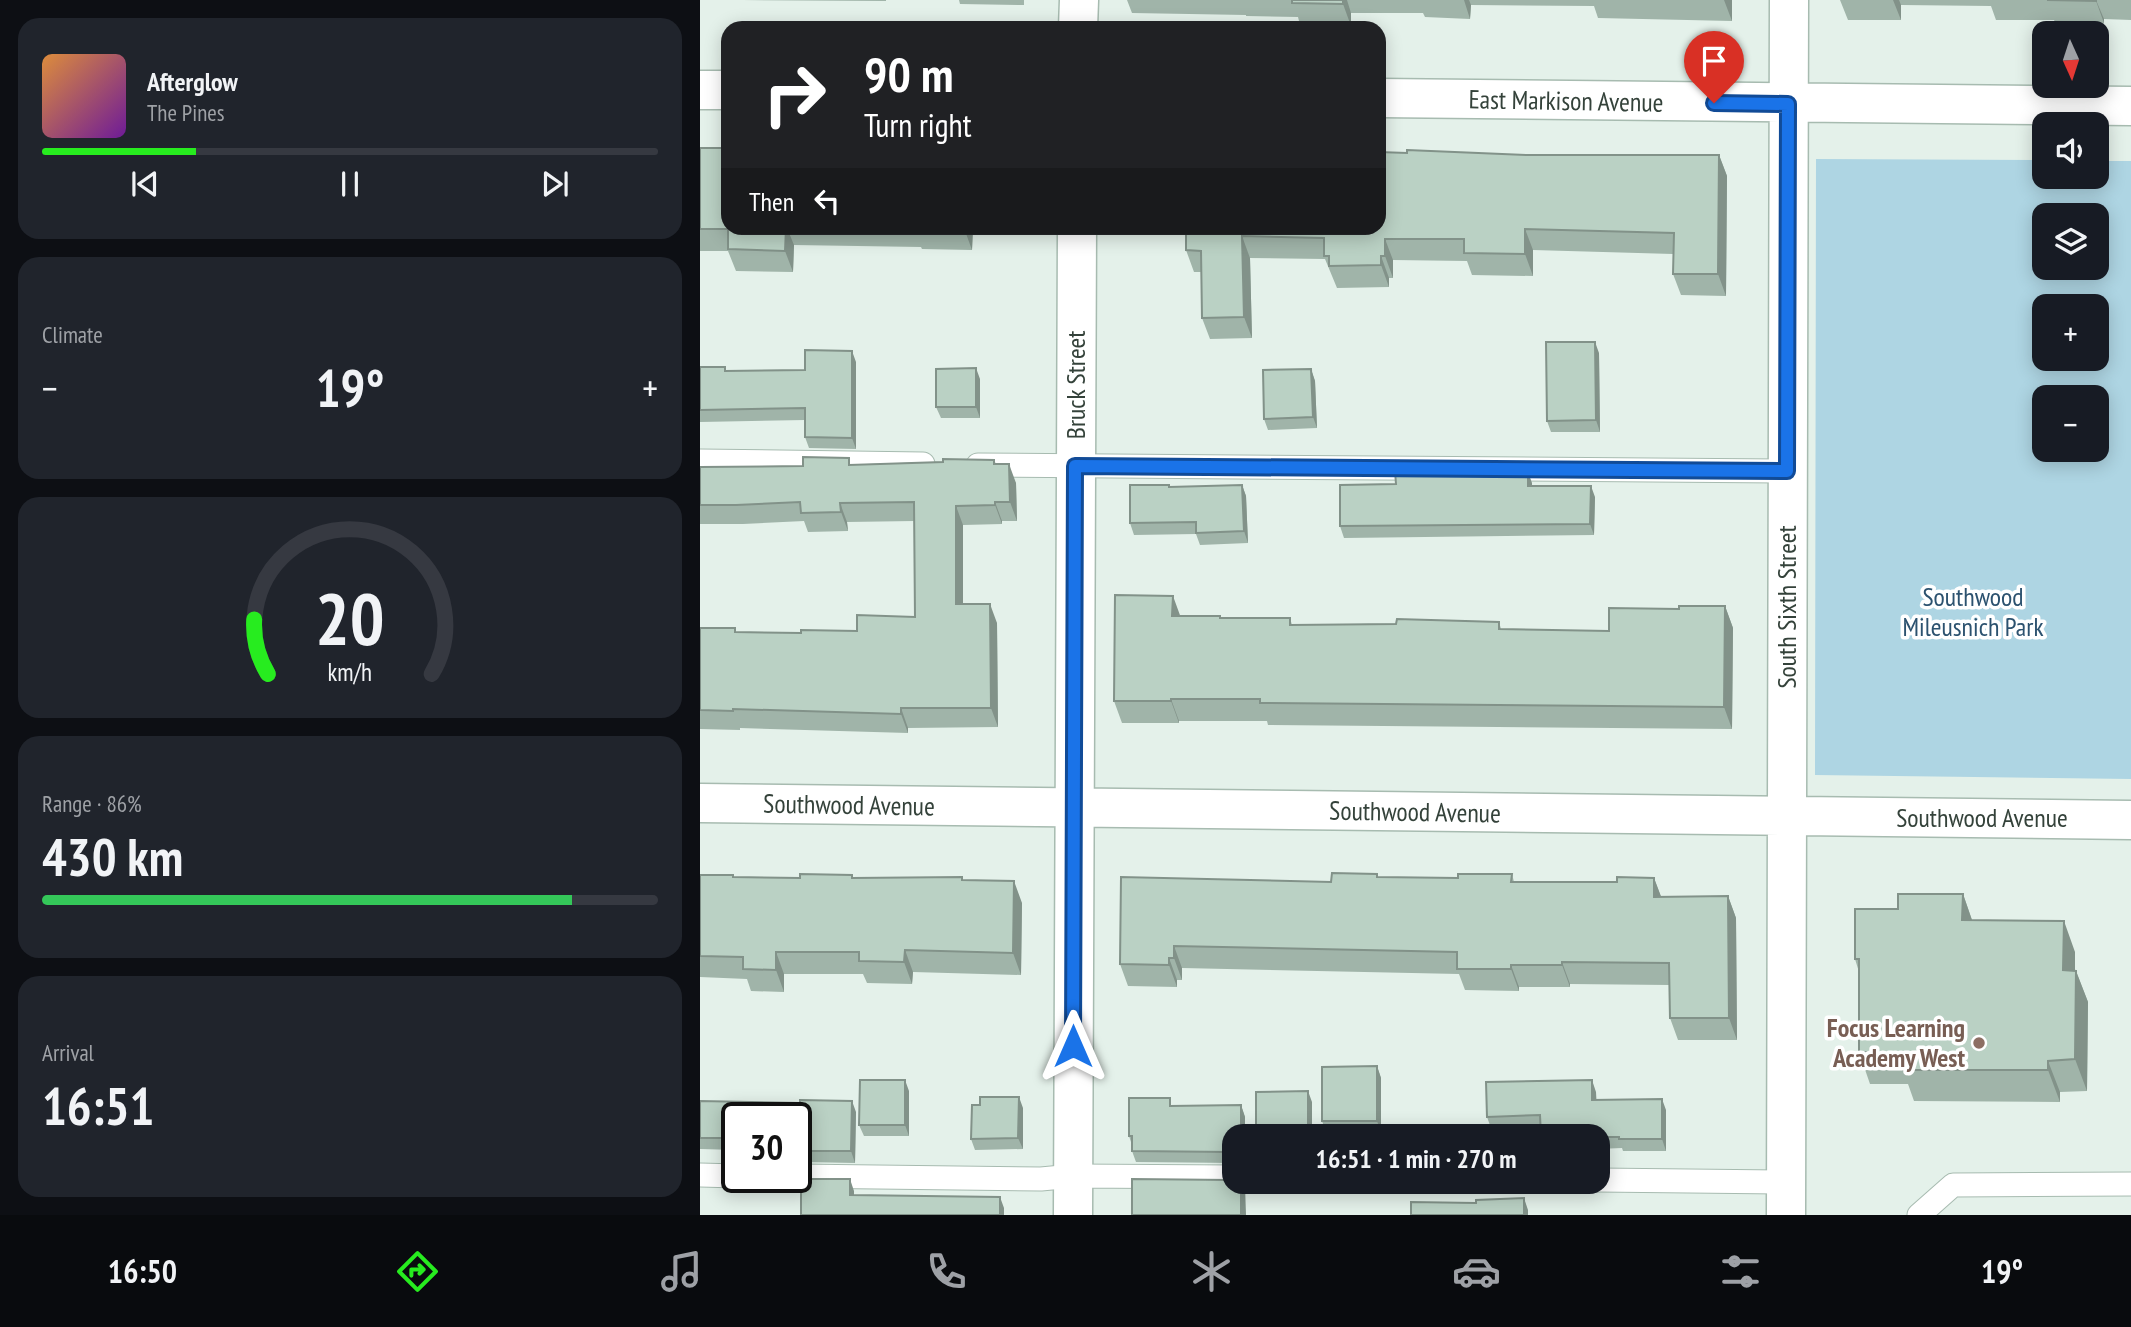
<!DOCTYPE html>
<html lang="en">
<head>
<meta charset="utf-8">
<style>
	body { margin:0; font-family:"PT Sans Narrow",sans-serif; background:#20242c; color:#f1f3f6; height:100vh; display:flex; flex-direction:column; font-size:26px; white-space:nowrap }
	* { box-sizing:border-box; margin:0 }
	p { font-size:23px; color:#9ea1a6 }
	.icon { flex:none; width:38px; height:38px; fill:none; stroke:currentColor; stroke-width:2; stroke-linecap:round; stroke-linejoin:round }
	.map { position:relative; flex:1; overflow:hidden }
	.panel { display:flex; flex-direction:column; gap:18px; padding:18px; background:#0d0f14; width:700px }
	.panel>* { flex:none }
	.top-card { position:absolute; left:21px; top:21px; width:665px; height:214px; border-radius:21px; box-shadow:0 4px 18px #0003; background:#202124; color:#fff; overflow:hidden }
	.needle { width:46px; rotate:177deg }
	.controls { position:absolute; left:1332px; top:21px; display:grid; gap:14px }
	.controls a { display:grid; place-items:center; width:77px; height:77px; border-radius:14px; background:#171b24; box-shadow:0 4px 18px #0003; font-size:35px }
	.speed { position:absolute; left:21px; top:1102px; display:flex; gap:14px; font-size:35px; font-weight:700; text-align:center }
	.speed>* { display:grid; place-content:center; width:91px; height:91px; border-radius:50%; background:#171b24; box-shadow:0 4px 18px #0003; line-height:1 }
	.speed .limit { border:4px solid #111; border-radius:10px; background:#fff; color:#111 }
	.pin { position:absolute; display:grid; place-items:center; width:60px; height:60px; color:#fff; margin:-72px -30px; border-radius:50% 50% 50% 0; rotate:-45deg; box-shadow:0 0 7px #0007 }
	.pin .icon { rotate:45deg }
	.me { position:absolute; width:77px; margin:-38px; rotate:0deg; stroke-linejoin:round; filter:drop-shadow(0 0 5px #0008) }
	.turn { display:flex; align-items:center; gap:24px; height:147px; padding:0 28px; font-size:32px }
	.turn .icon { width:91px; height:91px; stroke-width:2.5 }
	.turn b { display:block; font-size:49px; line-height:60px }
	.then { display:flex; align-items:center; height:66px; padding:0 28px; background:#0003; gap:14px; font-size:26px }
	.big { font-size:52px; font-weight:700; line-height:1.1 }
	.panel .card { flex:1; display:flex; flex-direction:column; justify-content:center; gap:10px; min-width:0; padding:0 24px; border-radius:21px; background:#20242c }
	.panel .dial { align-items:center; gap:0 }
	.dial svg { height:182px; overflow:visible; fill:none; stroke:#363941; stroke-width:7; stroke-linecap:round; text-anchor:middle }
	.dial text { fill:#f1f3f6; stroke:none }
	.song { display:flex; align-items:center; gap:21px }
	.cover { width:84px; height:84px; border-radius:10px; background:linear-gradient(135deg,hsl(30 70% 55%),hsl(280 70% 35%)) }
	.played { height:7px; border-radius:4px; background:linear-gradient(90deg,#27ec1f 25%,#363941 25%) }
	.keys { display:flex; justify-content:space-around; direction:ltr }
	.heat { display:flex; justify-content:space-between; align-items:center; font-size:38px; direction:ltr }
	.charge { height:10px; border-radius:5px; background:linear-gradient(90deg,#34c759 86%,#363941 0) }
	.trip { position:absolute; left:522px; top:1124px; width:388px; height:70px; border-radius:21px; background:#171b24; box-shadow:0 4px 18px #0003; font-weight:700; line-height:70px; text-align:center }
	.dock { display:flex; height:112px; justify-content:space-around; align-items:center; background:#090b0e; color:#9ea1a6 }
	.dock .icon { width:49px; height:49px }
	.dock .on { color:#27ec1f }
	.dock b { font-size:32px; color:#f1f3f6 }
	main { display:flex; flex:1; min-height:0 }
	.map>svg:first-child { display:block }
</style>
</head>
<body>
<main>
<section class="panel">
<div class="card">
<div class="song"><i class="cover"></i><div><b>Afterglow</b><p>The Pines</p></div></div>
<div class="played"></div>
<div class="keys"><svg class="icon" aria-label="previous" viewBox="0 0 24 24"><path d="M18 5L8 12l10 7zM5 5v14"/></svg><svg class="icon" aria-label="pause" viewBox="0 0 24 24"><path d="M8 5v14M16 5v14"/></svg><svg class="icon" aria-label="next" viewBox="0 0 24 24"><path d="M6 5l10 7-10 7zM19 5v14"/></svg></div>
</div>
<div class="card"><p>Climate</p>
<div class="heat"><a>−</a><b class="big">19°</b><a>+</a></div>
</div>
<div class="card dial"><svg viewBox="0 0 100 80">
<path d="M14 69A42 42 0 1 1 86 69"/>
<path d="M14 69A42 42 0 0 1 8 45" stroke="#27ec1f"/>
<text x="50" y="56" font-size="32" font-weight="700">20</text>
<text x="50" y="72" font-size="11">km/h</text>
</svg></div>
<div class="card"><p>Range · 86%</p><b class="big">430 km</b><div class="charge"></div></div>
<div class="card"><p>Arrival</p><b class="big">16:51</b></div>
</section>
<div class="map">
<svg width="1431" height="1215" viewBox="0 0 1431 1215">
	<rect width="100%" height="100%" fill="#e4f1ea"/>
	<path fill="#aed5e3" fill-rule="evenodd" d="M 1116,159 L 1344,160 L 1344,177 L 1396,177 L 1397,161 L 1431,161 L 1431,779 L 1115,775 ZM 1344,215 L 1396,215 L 1396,268 L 1344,268 ZM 1344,306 L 1396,306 L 1396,359 L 1344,359 ZM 1344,397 L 1396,397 L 1396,450 L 1344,450 Z"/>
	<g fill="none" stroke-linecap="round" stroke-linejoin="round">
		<g stroke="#a7bbb0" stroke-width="25">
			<path id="service" d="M 0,461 L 223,464
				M 278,465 L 1087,471
				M 0,1175 L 37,1176
				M 96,1176 L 341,1179 L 373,1176 L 534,1177
				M 898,1180 L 1086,1182
				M 1219,1215 L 1253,1185 L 1431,1184"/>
		</g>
		<g stroke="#a7bbb0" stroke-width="41">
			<path id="minor" d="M 378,28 L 379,0
				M 0,90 L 28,90
				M 679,98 L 1431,106
				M 0,803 L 1431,820
				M 373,1215 L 377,228
				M 1086,1215 L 1089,0"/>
		</g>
		<use href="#service" stroke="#fff" stroke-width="23"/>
		<use href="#minor" stroke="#fff" stroke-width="38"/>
	</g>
	<path fill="#a0b4a9" d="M 43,0 L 186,0 L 186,1 Z
		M 259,0 L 324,0 L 324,5 L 260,4 Z
		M 427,0 L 1032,0 L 1032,21 L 898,18 L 894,6 L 771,5 L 770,19 L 725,17 L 723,13 L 651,13 L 651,26 L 600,25 L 598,17 L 546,16 L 546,15 L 432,13 Z
		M 1140,0 L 1431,0 L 1431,20 L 1404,19 L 1404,23 L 1355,22 L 1354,20 L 1296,20 L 1291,6 L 1201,5 L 1201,20 L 1148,20 Z
		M 0,148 L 28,228 L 273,228 L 272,250 L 222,249 L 221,247 L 94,245 L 93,272 L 36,271 L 28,251 L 0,251 Z
		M 826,155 L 1019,155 L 1027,176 L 1026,296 L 981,295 L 973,274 L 973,254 L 833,250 L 833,276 L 772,275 L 767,261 L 693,260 L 693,278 L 689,278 L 689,287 L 637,288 L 625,259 L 550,258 L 552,338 L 510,339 L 502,318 L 501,272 L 494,272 L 486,250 Z
		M 899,353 L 900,432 L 851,432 L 847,421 Z
		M 156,362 L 156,449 L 109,448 L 105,437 L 105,420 L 0,422 L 0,367 L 26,371 L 105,370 Z
		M 611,369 L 615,381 L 617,428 L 568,430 L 564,419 Z
		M 280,379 L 280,418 L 241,418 L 236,407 Z
		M 294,460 L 296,464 L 316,483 L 317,521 L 302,521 L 302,524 L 263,525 L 263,604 L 297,623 L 298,727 L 208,728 L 208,733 L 40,728 L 40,730 L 0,729 L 0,628 L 36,632 L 101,633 L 157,631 L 215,617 L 214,521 L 147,522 L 148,531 L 108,532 L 104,521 L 43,524 L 0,524 L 0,467 L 103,466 Z
		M 828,472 L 832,486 L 895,497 L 894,535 L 644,538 L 640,526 L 696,484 Z
		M 542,485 L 546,496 L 548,543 L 500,545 L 496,534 L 434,535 L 430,523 L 470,487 Z
		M 1025,606 L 1033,628 L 1032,729 L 568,725 L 567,721 L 479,721 L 479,723 L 422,723 L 414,701 L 480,616 L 520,618 L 590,618 L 592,625 L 799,622 L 801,629 L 909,631 L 979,609 Z
		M 677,874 L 678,877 L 758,878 L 812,874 L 814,882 L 917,882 L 954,878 L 961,897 L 1028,896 L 1036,918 L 1037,1040 L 978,1040 L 970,1018 L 969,985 L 870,984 L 870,987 L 819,987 L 819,991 L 765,990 L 759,974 L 482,968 L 482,980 L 477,980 L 477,987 L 428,986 L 420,964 L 631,882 Z
		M 0,875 L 34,877 L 153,878 L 262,880 L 322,903 L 321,975 L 213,972 L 212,984 L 167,983 L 163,974 L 84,974 L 84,992 L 51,991 L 47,979 L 0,977 Z
		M 1263,894 L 1272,920 L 1375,952 L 1375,971 L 1376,971 L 1388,1002 L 1387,1091 L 1360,1092 L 1360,1102 L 1214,1101 L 1208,1084 L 1170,1084 L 1159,1052 L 1159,972 L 1155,959 L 1198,909 Z
		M 677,1066 L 681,1078 L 681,1132 L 626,1132 L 622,1121 Z
		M 209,1091 L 209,1136 L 164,1136 L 159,1125 Z
		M 896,1092 L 896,1100 L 966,1110 L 966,1151 L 923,1151 L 922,1148 L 898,1149 L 898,1136 L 841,1127 L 791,1128 L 787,1117 Z
		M 0,1101 L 156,1112 L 155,1163 L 105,1162 L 101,1151 L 96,1151 L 96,1118 L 37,1118 L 37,1150 L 0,1149 Z
		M 612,1102 L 612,1136 L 558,1136 L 556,1131 Z
		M 541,1105 L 545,1117 L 545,1136 L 534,1136 L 534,1163 L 436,1162 L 432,1151 L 432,1145 L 429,1136 L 473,1106 Z
		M 323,1108 L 323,1149 L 275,1150 L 271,1139 Z"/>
	<path fill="#829289" d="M 643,0 L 647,0 L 651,13 L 651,26 L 643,4 Z
		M 764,0 L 769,0 L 771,5 L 770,19 Z
		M 1024,0 L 1032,0 L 1032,21 Z
		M 1193,0 L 1199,0 L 1201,5 L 1201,20 Z
		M 1396,0 L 1404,19 L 1404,23 L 1396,1 Z
		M 1019,155 L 1027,176 L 1026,296 L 1018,274 Z
		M 86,228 L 87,228 L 94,245 L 93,272 L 85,251 Z
		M 264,228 L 273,228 L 272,250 Z
		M 825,229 L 833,250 L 833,276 L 825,254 Z
		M 542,236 L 550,258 L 552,338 L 544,317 Z
		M 685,239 L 693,260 L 693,278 L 685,256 Z
		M 681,256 L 689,278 L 689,287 L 681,265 Z
		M 895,342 L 899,353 L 900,432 L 896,420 Z
		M 152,351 L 156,362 L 156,449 L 152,438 Z
		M 276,368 L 280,379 L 280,418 L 276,407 Z
		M 611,369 L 615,381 L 617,428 L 613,417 Z
		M 309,464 L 316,483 L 317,521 L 310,502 Z
		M 828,472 L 832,483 L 832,497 L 828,486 Z
		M 542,485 L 546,496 L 548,543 L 544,531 Z
		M 891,486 L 895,497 L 894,535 L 890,524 Z
		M 295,502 L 302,521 L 302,524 L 295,505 Z
		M 140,503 L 147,522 L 148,531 L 141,512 Z
		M 256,506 L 263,525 L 263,623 L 256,604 Z
		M 473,596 L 481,618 L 472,616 Z
		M 290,604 L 297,623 L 298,727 L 291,708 Z
		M 1025,606 L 1033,628 L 1032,729 L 1024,707 Z
		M 471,699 L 479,721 L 479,723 L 471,701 Z
		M 201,708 L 208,728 L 208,733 L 201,714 Z
		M 954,878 L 962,899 L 954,897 Z
		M 314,881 L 322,903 L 321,975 L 313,953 Z
		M 1263,894 L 1274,926 L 1262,920 Z
		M 1028,896 L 1036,918 L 1037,1040 L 1029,1018 Z
		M 1364,921 L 1375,952 L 1375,1002 L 1363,970 Z
		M 474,946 L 482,968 L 482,980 L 474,958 Z
		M 205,950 L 213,972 L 212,984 L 204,962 Z
		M 76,952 L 84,974 L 84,992 L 76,970 Z
		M 469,958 L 477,980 L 477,987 L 469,965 Z
		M 862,962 L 870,984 L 870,987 L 862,965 Z
		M 811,965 L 819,987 L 819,991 L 811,969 Z
		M 1376,971 L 1388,1002 L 1387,1091 L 1375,1059 Z
		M 1348,1061 L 1360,1092 L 1360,1102 L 1348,1070 Z
		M 677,1066 L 681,1078 L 681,1132 L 677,1121 Z
		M 205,1080 L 209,1091 L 209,1136 L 205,1125 Z
		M 892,1080 L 896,1092 L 897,1111 L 892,1100 Z
		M 608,1091 L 612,1102 L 612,1136 L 609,1136 L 608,1131 Z
		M 319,1097 L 323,1108 L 323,1149 L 318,1138 Z
		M 962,1099 L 966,1110 L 966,1151 L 962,1139 Z
		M 152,1101 L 156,1112 L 155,1163 L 151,1151 Z
		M 541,1105 L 545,1117 L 545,1136 L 541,1136 Z
		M 150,1179 L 154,1191 L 154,1206 L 150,1195 Z
		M 541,1181 L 544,1181 L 545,1185 L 546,1215 L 541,1215 Z
		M 300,1197 L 304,1208 L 304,1215 L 300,1215 Z
		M 824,1198 L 828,1210 L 828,1215 L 824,1215 Z"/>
	<path fill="#bad1c4" stroke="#829289" stroke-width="2" d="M 592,0 L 643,0 L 643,4 L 592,3 Z
		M 1347,0 L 1396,0 L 1396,1 Z
		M 0,148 L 28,148 L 28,228 L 86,228 L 85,251 L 28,249 L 28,229 L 0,229 Z
		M 707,150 L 826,155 L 1019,155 L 1018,274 L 973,274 L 974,233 L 825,229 L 825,254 L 764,253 L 764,239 L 685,239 L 685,256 L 681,256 L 681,265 L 629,266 L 629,256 L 624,256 L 624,238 L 542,236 L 544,317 L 502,318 L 501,251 L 486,250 L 486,228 L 679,228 L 679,152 L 707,153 Z
		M 846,342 L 895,342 L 896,420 L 847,421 Z
		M 105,350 L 152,351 L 152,438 L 105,437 L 105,408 L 0,410 L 0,367 L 25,367 L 25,371 L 105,370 Z
		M 276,368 L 276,407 L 236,407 L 236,369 Z
		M 611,369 L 613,417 L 564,419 L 563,370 Z
		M 103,457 L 149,458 L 149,465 L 243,462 L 243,459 L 294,460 L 294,464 L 309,464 L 310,502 L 295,502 L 295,505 L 256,506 L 256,604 L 290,604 L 291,708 L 201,708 L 201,714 L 33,709 L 33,711 L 0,710 L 0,628 L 35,628 L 35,632 L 101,633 L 101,630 L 157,631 L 157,615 L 215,617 L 214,502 L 140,503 L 141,512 L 101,513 L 100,502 L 36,505 L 0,505 L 0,467 L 103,466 Z
		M 695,471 L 828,472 L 828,486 L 891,486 L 890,524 L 640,526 L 640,485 L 696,484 Z
		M 430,485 L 469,485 L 469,487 L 542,485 L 544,531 L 496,533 L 496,522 L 430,523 Z
		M 415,595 L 473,596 L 472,616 L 520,616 L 520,618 L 590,618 L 590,625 L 696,624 L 697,619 L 799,622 L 799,629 L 909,631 L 909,608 L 979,609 L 979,606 L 1025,606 L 1024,707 L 560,703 L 560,699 L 471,699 L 471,701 L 414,701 Z
		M 632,873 L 677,874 L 677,877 L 758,878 L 758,874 L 812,874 L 811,882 L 917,882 L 917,877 L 954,878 L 954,897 L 1028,896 L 1029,1018 L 970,1018 L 969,963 L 862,962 L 862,965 L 811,965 L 811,969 L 757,969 L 757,952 L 474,946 L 474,958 L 469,958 L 469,965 L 420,964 L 421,877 L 631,882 Z
		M 100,874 L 152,875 L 152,878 L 262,877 L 262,880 L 314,881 L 313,953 L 205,950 L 204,962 L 159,961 L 159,952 L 76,952 L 76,970 L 43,969 L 43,957 L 0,956 L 0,875 L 33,875 L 33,877 L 100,878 Z
		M 1198,894 L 1263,894 L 1262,920 L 1364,921 L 1363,970 L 1376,971 L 1375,1059 L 1348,1061 L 1348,1070 L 1203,1070 L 1203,1053 L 1159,1052 L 1159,959 L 1155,959 L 1155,909 L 1198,909 Z
		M 677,1066 L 677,1121 L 622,1121 L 622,1067 Z
		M 160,1080 L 205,1080 L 205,1125 L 159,1125 Z
		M 892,1080 L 892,1100 L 962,1099 L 962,1139 L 919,1139 L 919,1137 L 898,1137 L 898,1136 L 841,1136 L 840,1115 L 787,1117 L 786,1082 Z
		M 608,1091 L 608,1131 L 556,1131 L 556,1092 Z
		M 280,1097 L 319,1097 L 318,1138 L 271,1139 L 272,1105 L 280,1105 Z
		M 429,1098 L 470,1098 L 470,1106 L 541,1105 L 541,1136 L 534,1136 L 534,1153 L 530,1152 L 432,1151 L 432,1136 L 429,1136 Z
		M 100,1100 L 152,1101 L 151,1151 L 101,1151 L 101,1140 L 96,1140 L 96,1118 L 37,1118 L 37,1138 L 0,1138 L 0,1101 L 100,1103 Z
		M 101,1179 L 150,1179 L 150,1195 L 300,1197 L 300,1215 L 101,1215 Z
		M 432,1179 L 530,1180 L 534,1179 L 534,1181 L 541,1181 L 541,1215 L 432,1215 Z
		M 824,1198 L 824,1215 L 711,1215 L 711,1202 L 776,1203 L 776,1200 Z"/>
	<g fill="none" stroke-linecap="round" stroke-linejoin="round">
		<g stroke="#114b97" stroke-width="18">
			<path id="route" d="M 373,1046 L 375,466 L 1087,471 L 1088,104 L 1014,103"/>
		</g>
		<use href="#route" stroke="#1a73e8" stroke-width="12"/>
	</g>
	<circle fill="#8d6e63" stroke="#fff" stroke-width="2.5" cx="1279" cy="1043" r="7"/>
	<g text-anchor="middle" stroke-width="7" stroke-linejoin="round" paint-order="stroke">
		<g font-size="26" fill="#34423a" stroke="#fff">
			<text transform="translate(866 101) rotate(1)" y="9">East Markison Avenue</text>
			<text transform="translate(376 385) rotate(-90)" y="9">Bruck Street</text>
			<text transform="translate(1087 607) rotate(-90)" y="9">South Sixth Street</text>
			<text transform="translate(149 805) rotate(1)" y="9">Southwood Avenue</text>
			<text transform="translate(715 812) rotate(1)" y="9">Southwood Avenue</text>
			<text x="1282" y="827">Southwood Avenue</text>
		</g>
		<g font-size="26" fill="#2c526f" stroke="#fff">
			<text x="1273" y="606">Southwood<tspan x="1273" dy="30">Mileusnich Park</tspan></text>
		</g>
		<g font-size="26" font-weight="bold" fill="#785e54" stroke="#fff" text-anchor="end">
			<text x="1265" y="1037">Focus Learning<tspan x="1265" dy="30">Academy West</tspan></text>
		</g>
	</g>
</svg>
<div class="controls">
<a><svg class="needle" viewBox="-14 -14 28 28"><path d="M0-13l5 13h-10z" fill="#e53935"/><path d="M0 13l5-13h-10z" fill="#9ea1a6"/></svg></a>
<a><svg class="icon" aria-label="sound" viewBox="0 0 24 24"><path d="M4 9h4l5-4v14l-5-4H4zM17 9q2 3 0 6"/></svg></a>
<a><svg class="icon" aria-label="layers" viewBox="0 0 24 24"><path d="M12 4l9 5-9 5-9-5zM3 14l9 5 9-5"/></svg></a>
<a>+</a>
<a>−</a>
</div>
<div class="speed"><div class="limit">30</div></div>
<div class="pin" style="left:1014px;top:103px;background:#d93025"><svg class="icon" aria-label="arrive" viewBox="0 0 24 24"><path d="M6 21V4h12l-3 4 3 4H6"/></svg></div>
<svg class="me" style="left:373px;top:1046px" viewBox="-20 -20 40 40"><path d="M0-17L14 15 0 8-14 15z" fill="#1a73e8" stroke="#fff" stroke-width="4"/></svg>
<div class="trip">16:51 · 1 min · 270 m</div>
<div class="top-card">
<div class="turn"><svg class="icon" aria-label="right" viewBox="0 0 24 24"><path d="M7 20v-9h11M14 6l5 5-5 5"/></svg><div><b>90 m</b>Turn right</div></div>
<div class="then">Then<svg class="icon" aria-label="left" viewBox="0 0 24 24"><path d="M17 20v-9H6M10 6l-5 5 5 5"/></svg></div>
</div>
</div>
</main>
<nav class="dock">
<b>16:50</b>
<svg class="icon on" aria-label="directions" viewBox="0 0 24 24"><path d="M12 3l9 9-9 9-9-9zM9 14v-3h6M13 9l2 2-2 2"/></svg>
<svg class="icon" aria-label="music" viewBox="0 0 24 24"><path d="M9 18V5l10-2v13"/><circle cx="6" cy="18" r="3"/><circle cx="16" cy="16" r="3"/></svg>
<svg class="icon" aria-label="phone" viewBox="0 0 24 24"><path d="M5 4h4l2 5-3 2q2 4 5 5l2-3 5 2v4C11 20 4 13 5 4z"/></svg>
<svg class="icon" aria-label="climate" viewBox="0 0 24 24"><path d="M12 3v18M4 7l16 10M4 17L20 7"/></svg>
<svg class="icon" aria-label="car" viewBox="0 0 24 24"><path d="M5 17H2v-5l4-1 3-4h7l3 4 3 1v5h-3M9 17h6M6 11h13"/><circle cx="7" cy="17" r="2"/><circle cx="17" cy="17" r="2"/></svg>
<svg class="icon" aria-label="filters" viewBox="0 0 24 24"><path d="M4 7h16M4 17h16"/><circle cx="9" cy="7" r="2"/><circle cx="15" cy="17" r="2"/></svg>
<b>19°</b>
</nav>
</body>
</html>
